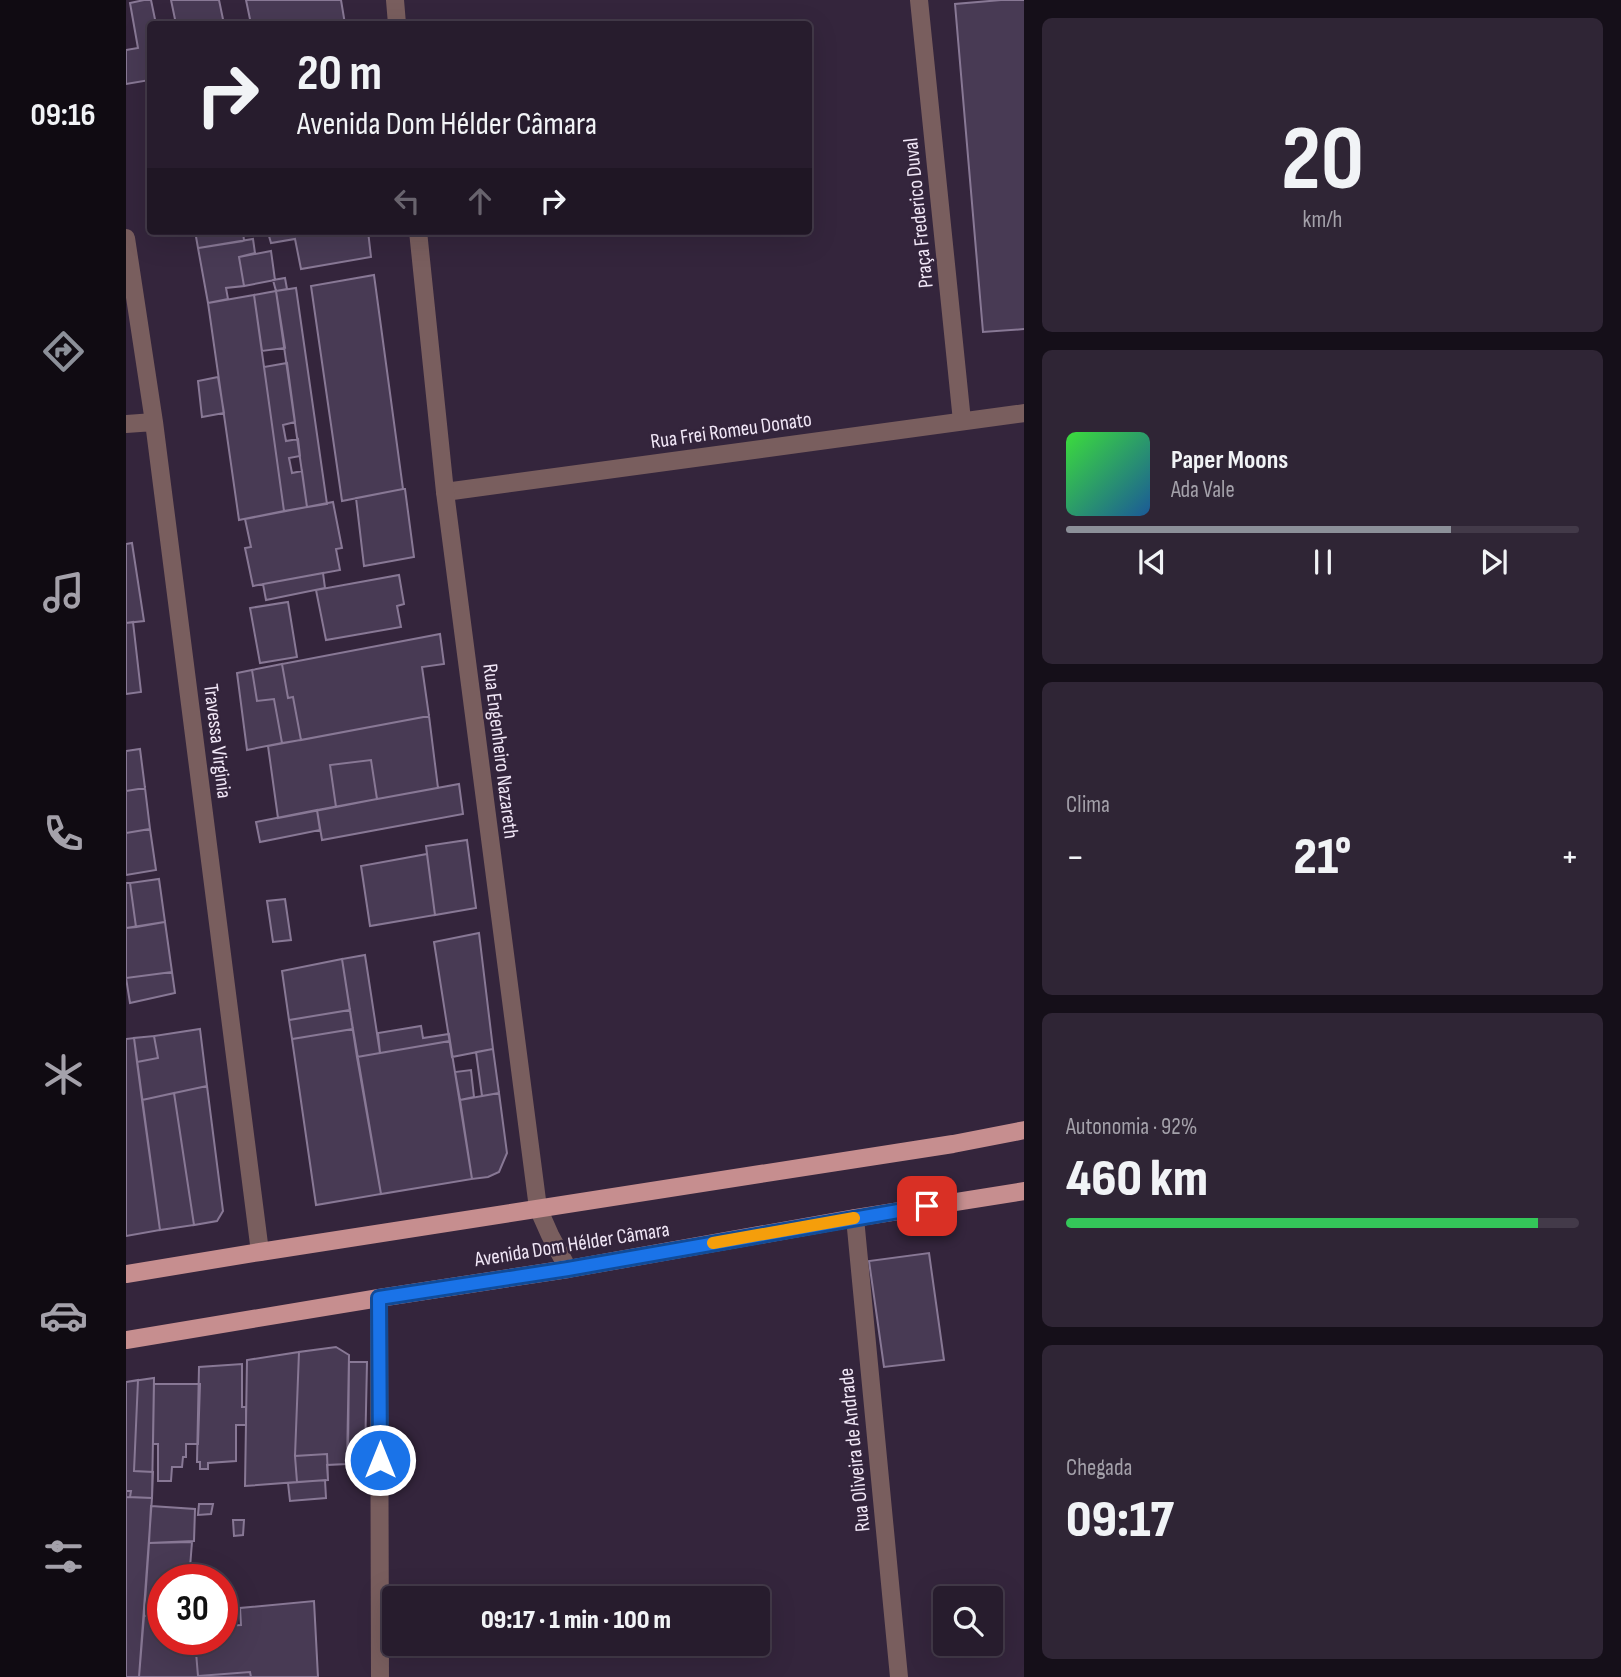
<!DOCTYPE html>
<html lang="pt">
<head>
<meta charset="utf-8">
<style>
	body { margin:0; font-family:"Sofia Sans Condensed",sans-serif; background:#2f2535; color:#f1f3f6; height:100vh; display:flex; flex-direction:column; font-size:26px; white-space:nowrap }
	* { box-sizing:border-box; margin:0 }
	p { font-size:23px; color:#a4a1aa }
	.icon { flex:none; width:38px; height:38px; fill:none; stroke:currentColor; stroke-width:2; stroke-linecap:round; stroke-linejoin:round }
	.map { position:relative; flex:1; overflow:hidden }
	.details { display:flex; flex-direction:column; gap:18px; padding:18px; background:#150f19; width:597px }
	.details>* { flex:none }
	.banner { position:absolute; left:21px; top:21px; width:665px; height:214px; border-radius:7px; box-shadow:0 7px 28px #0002,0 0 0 2px #433a49; background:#271c2d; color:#f1f3f6; overflow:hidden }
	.controls { position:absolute; left:807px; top:1586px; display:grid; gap:14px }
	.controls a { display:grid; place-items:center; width:70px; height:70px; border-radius:7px; background:#271c2d; box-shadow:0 7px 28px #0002,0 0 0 2px #433a49; font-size:35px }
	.speed { position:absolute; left:21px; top:1564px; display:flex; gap:14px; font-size:35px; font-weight:700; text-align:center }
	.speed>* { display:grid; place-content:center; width:91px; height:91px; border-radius:50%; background:#271c2d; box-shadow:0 7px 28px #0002,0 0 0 2px #433a49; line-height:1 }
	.speed .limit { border:10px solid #d22; background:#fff; color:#111 }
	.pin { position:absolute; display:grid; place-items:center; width:60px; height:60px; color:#fff; margin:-30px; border-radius:14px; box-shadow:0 4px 10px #0006 }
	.me { position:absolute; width:77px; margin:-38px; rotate:0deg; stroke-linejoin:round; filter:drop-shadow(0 0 5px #0008) }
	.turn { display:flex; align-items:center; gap:24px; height:147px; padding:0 35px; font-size:32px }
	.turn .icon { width:91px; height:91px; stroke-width:2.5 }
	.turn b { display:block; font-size:49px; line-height:60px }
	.lanes { display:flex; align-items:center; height:66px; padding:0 35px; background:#0003; justify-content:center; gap:35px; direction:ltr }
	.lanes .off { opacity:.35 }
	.big { font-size:52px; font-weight:800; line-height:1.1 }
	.details .widget { flex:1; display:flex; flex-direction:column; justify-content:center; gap:10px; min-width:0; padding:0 24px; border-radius:10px; background:#2f2535 }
	.details .dial { align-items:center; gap:0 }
	.dial b { font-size:91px; line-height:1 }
	.song { display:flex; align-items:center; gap:21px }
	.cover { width:84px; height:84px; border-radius:10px; background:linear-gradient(135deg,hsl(120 70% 55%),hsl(210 70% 35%)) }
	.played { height:7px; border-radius:4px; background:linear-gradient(90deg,#8c9099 75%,#433a49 75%) }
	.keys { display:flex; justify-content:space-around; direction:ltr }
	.heat { display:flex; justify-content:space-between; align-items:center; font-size:38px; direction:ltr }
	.charge { height:10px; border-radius:5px; background:linear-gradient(90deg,#34c759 92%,#433a49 0) }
	.trip { position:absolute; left:256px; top:1586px; width:388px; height:70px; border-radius:7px; background:#271c2d; box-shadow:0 7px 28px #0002,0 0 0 2px #433a49; font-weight:800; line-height:70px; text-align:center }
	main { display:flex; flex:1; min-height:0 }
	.tab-bar { display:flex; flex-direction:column; width:126px; justify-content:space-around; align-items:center; background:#100b12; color:#a4a1aa }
	.tab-bar .icon { width:49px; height:49px }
	.tab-bar .on { color:#8c9099 }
	.tab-bar b { font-size:32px; color:#f1f3f6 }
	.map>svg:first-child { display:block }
</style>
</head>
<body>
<main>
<nav class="tab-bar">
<b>09:16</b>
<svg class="icon on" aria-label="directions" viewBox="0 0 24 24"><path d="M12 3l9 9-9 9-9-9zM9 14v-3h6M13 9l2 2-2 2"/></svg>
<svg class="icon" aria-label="music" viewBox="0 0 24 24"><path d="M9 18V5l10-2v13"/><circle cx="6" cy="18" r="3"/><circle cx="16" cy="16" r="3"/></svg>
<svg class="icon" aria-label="phone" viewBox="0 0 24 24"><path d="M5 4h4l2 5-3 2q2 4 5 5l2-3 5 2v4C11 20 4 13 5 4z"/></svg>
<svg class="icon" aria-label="climate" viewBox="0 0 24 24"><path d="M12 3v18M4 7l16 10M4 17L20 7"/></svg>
<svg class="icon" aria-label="car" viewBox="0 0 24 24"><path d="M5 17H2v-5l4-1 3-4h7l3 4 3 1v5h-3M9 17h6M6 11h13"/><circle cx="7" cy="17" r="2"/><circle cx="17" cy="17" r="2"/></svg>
<svg class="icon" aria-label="filters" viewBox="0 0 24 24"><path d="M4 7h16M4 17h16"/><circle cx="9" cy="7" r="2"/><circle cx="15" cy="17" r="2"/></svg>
</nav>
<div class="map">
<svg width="899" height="1677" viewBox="0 0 899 1677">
	<rect width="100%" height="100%" fill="#34253c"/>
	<path fill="#483a54" stroke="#887895" stroke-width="2" d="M 18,0 L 25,0 L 30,24 L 24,24 L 24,80 L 0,84 L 0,50 L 12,48 L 4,3 Z
		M 45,0 L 93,0 L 98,24 L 50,24 Z
		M 120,0 L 215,0 L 219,24 L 125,24 Z
		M 875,0 L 899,0 L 899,329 L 857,332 L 829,4 Z
		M 69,231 L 117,231 L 118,241 L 72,248 Z
		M 173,231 L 242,231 L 245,257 L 175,269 L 169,239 L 145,243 L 143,236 Z
		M 127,239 L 129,253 L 113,257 L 118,286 L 100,288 L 102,299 L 82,303 L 72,248 Z
		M 145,251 L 149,280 L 118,286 L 113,257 Z
		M 248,275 L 277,489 L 216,501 L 185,286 Z
		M 159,278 L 161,289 L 150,291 L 147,280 Z
		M 170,288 L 201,504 L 181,507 L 150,291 Z
		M 150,291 L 159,348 L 136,351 L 128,295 Z
		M 128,295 L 158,511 L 113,520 L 82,303 Z
		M 161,363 L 169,422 L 157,425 L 160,441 L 172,439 L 174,456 L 163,458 L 166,473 L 176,471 L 181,507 L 158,511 L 138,367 Z
		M 92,377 L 98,413 L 76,417 L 72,381 Z
		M 277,489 L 279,489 L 288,557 L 238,566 L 230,498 Z
		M 207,502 L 216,548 L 210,549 L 214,570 L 127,586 L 119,548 L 125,547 L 119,519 Z
		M 6,543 L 18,621 L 0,623 L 0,544 Z
		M 197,573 L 199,588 L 140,600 L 137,584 Z
		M 273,575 L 278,604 L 271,606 L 275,627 L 200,640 L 190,590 Z
		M 162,602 L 171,657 L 134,663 L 124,608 Z
		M 7,622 L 15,692 L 0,694 L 0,623 Z
		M 314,634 L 318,664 L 296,667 L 303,716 L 175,740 L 167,697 L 162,698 L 156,664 Z
		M 156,664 L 162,698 L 167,697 L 175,740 L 156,743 L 148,699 L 131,701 L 126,670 Z
		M 126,670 L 131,701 L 148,699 L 156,743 L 121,750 L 111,673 Z
		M 303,716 L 312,788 L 251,799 L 245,760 L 204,765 L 210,807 L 152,818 L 142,746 Z
		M 14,749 L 19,788 L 0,791 L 0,751 Z
		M 245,760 L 251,799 L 210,807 L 204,765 Z
		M 333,784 L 337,814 L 196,840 L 191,810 Z
		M 19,788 L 24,829 L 0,833 L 0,791 Z
		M 191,810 L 194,830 L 134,842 L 130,822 Z
		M 24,829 L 30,870 L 0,875 L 0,833 Z
		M 341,840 L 350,908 L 309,915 L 300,846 Z
		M 301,854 L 309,915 L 244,926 L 235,866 Z
		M 33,879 L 39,922 L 10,927 L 4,883 Z
		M 0,883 L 4,883 L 10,927 L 0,928 Z
		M 159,899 L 165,940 L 147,942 L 141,901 Z
		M 39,922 L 46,972 L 0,978 L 0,928 Z
		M 353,933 L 367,1049 L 326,1057 L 308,942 Z
		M 239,955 L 254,1053 L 231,1057 L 216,959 Z
		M 216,959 L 224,1010 L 163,1020 L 156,971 Z
		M 46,972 L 49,993 L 4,1003 L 0,978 Z
		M 224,1010 L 227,1029 L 166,1039 L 163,1020 Z
		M 295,1026 L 297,1038 L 323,1034 L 324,1041 L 254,1053 L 252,1033 Z
		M 74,1029 L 81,1086 L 16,1100 L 11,1062 L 32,1058 L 28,1036 Z
		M 227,1029 L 255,1194 L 190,1205 L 166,1039 Z
		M 28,1036 L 32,1058 L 11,1062 L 8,1038 Z
		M 8,1038 L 34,1230 L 0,1236 L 0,1039 Z
		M 324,1041 L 346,1179 L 255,1194 L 231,1057 Z
		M 367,1049 L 373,1093 L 356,1096 L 350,1052 Z
		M 345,1070 L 348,1097 L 334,1100 L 329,1072 Z
		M 81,1086 L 97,1211 L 91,1221 L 68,1225 L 48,1093 Z
		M 48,1093 L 68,1225 L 34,1230 L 16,1100 Z
		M 373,1093 L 381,1153 L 373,1172 L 362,1177 L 346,1179 L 334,1100 Z
		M 803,1253 L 818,1360 L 758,1367 L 743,1261 Z
		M 210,1347 L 223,1355 L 221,1464 L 201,1465 L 202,1480 L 171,1482 L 169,1456 L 173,1352 Z
		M 173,1352 L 169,1456 L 171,1482 L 119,1486 L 121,1360 Z
		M 223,1362 L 241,1362 L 239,1456 L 222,1456 Z
		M 116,1364 L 116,1407 L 120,1407 L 120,1425 L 110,1425 L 110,1461 L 82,1463 L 82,1469 L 74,1469 L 74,1462 L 71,1462 L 73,1367 Z
		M 28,1378 L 26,1498 L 0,1497 L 0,1382 Z
		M 12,1380 L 8,1471 L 27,1472 L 26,1498 L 4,1497 L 5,1491 L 0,1491 L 0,1382 Z
		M 28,1384 L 74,1384 L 72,1444 L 60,1444 L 60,1457 L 57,1457 L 56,1467 L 46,1467 L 45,1481 L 32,1481 L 32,1444 L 27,1444 Z
		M 201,1454 L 202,1480 L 171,1482 L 169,1456 Z
		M 199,1480 L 200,1498 L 164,1501 L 162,1483 Z
		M 0,1497 L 26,1498 L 13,1677 L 0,1677 Z
		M 73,1504 L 87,1504 L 85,1514 L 72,1515 Z
		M 25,1506 L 69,1509 L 68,1541 L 23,1543 Z
		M 107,1520 L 118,1520 L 117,1535 L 108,1536 Z
		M 66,1542 L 63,1580 L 37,1580 L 37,1614 L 18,1616 L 23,1543 Z
		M 188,1601 L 192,1677 L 13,1677 L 18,1616 L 37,1614 L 37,1640 L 96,1640 L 96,1626 L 115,1625 L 114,1608 Z
		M 188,1601 L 192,1677 L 125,1677 L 124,1672 L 72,1676 L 69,1640 L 96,1640 L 96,1626 L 115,1625 L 114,1608 Z"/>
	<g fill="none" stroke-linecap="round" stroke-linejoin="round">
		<path stroke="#795e5e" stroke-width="18" d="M 793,0 L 836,421
			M 0,238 L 28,422 L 134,1252
			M 0,424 L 28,422
			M 319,492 L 899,413
			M 729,1218 L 773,1677
			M 253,1298 L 254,1677"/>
		<path stroke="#795e5e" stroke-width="18" d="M 269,0 L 271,24
			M 292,231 L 319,492 L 412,1208 L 424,1235 L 442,1269"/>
		<path stroke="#c68e8f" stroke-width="18" d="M 0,1274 L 134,1252 L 827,1144 L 899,1130
			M 0,1340 L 253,1298 L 442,1269 L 729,1218 L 899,1191"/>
	</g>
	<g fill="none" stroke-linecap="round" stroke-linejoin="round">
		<g stroke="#114b97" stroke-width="18">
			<path id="route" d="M 254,1460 L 253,1298 L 442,1269 L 801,1206"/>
		</g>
		<use href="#route" stroke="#1a73e8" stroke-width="12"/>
		<path stroke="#f59e0b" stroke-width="12" d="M 587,1243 L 728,1218"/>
	</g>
	<g text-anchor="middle" stroke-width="5" stroke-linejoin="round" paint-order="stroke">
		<g font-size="21" fill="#f0e6f6" stroke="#34253c">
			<text transform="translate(792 213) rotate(-96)" y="7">Praça Frederico Duval</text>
			<text transform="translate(605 430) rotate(-8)" y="7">Rua Frei Romeu Donato</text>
			<text transform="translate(92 741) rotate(83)" y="7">Travessa Virginia</text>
			<text transform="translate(375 751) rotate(83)" y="7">Rua Engenheiro Nazareth</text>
			<text transform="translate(446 1244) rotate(-9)" y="7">Avenida Dom Hélder Câmara</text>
			<text transform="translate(728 1450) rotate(-96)" y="7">Rua Oliveira de Andrade</text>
		</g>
	</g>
</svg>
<div class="controls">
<a><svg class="icon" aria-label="search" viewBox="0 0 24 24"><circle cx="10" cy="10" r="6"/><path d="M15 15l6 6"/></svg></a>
</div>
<div class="speed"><div class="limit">30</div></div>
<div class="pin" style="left:801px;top:1206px;background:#d93025"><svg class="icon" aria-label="arrive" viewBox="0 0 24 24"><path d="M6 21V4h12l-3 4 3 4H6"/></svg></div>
<svg class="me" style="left:254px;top:1460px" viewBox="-20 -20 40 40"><circle r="17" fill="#1a73e8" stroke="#fff" stroke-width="3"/><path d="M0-11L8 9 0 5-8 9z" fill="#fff"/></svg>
<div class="trip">09:17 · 1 min · 100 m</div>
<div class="banner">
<div class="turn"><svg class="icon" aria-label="right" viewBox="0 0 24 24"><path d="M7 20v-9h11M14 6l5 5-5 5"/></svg><div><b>20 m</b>Avenida Dom Hélder Câmara</div></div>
<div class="lanes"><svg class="icon off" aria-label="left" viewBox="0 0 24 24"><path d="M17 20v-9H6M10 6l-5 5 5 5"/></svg><svg class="icon off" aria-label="ahead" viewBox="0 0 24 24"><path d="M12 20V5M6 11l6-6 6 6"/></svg><svg class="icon" aria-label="right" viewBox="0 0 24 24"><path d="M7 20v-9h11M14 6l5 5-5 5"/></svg></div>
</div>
</div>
<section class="details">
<div class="widget dial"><b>20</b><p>km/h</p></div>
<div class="widget">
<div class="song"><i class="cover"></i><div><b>Paper Moons</b><p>Ada Vale</p></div></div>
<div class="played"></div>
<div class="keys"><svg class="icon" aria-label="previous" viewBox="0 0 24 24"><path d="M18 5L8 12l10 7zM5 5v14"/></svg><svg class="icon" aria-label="pause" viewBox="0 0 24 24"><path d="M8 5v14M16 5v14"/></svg><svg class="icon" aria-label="next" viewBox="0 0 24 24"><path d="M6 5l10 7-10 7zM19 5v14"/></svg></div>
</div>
<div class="widget"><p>Clima</p>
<div class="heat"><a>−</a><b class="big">21°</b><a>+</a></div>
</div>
<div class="widget"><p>Autonomia · 92%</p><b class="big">460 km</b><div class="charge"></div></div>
<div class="widget"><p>Chegada</p><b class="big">09:17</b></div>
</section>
</main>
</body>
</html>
